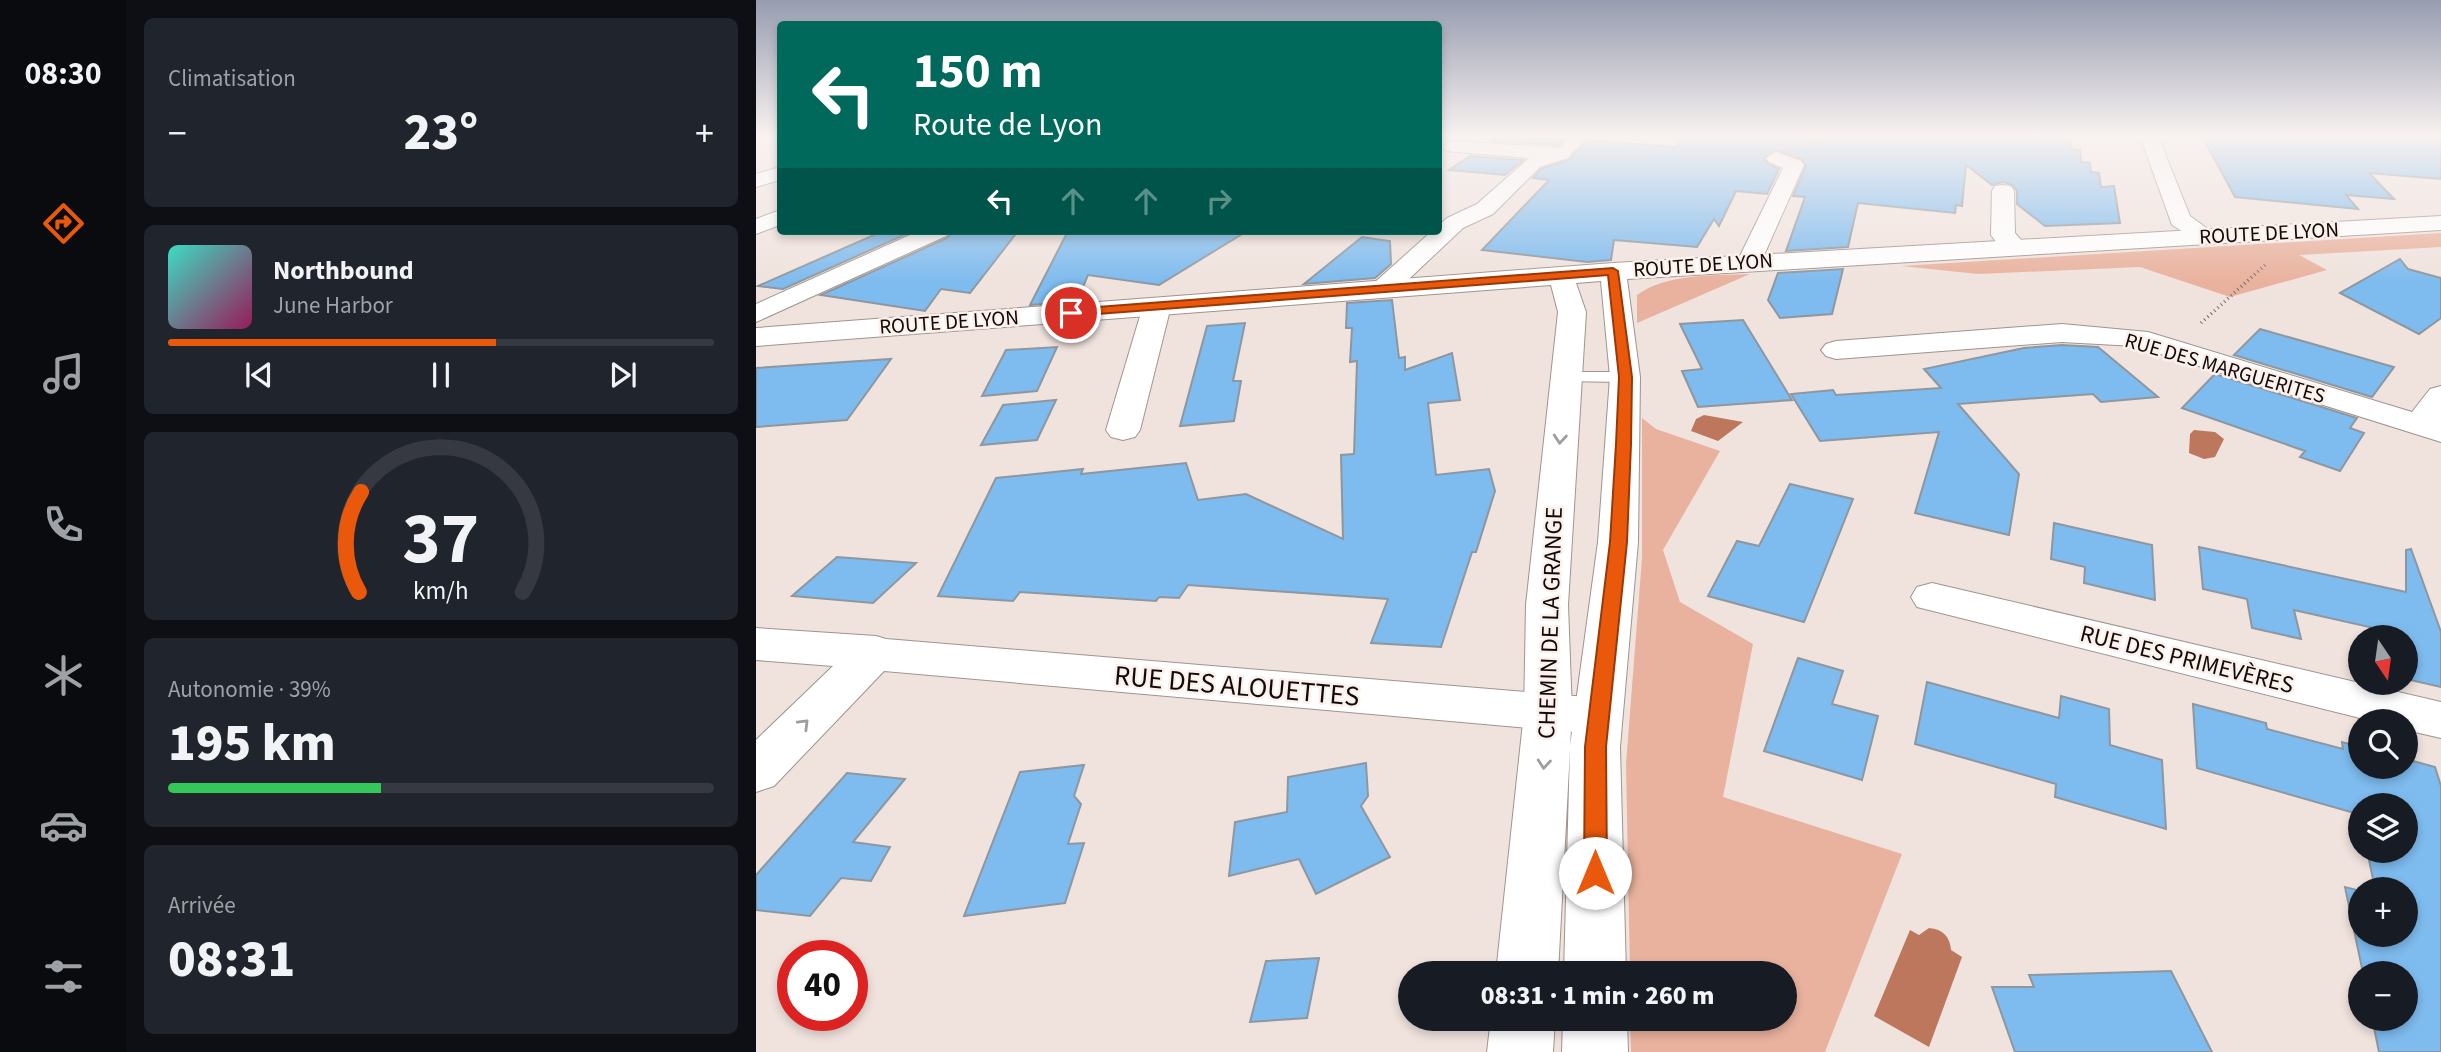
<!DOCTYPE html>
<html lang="fr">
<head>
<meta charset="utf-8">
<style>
	body { margin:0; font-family:"Source Sans 3",sans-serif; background:#20242c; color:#f1f3f6; height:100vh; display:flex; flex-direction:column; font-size:26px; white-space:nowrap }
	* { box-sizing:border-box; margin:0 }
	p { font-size:23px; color:#9ea1a6 }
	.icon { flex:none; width:38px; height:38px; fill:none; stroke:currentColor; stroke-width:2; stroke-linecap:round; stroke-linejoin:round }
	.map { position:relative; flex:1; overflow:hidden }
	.details { display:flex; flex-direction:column; gap:18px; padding:18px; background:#0d0f14; width:630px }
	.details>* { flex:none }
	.hud { position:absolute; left:21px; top:21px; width:665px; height:214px; border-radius:7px; box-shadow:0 4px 10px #0003; background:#00695c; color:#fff; overflow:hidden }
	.needle { width:46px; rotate:167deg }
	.tools { position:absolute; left:1592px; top:625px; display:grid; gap:14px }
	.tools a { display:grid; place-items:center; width:70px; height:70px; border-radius:50%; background:#171b24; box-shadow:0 4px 10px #0003; font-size:35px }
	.speed { position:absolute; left:21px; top:940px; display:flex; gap:14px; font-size:35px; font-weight:700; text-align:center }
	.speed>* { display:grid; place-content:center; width:91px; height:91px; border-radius:50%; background:#171b24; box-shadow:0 4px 10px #0003; line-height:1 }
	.speed .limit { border:10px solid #d22; background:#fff; color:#111 }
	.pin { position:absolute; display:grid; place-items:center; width:60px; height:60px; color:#fff; margin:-30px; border:4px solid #fff; border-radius:50%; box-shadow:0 2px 7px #0007 }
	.me { position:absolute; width:77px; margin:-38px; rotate:0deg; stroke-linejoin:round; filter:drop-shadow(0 0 5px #0008) }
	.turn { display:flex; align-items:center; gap:24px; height:147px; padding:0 21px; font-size:32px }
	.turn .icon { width:91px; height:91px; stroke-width:2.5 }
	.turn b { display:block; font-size:49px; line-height:60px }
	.lanes { display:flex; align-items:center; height:66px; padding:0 21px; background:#0003; justify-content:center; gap:35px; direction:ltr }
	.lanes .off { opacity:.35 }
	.big { font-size:52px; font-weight:800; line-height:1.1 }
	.details .tile { flex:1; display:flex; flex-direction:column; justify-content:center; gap:10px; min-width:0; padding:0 24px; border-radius:10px; background:#20242c }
	.details .dial { align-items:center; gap:0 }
	.dial svg { height:182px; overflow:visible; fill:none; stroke:#363941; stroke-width:7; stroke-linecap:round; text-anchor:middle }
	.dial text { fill:#f1f3f6; stroke:none }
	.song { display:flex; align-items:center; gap:21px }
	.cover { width:84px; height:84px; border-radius:10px; background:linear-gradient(135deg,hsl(170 70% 55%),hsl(330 70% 35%)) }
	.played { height:7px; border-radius:4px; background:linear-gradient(90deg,#ea580c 60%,#363941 60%) }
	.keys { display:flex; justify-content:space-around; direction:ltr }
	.heat { display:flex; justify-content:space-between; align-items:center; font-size:38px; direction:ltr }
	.charge { height:10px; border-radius:5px; background:linear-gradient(90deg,#34c759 39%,#363941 0) }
	.trip { position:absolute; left:642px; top:961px; width:399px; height:70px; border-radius:35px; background:#171b24; box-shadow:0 4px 10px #0003; font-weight:800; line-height:70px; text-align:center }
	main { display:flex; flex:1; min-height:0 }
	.tab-bar { display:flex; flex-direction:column; width:126px; justify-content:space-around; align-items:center; background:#090b0e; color:#9ea1a6 }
	.tab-bar .icon { width:49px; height:49px }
	.tab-bar .current { color:#ea580c }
	.tab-bar b { font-size:32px; color:#f1f3f6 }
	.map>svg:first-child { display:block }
</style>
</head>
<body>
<main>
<nav class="tab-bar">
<b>08:30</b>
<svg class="icon current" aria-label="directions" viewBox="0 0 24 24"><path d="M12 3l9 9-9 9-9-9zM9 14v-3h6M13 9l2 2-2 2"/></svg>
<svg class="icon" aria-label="music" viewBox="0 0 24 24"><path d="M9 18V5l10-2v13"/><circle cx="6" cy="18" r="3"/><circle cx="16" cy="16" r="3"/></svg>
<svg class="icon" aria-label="phone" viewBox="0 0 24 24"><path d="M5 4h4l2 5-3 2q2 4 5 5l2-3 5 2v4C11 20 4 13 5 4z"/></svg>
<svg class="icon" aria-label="climate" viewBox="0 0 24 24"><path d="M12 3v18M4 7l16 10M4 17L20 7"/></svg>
<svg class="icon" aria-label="car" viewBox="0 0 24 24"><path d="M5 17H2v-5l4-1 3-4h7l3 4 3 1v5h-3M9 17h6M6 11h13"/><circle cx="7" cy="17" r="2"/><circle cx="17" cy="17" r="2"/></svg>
<svg class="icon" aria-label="filters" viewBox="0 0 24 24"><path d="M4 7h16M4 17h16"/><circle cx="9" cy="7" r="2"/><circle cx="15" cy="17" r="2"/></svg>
</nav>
<section class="details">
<div class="tile"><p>Climatisation</p>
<div class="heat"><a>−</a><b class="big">23°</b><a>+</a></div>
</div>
<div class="tile">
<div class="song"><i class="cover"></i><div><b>Northbound</b><p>June Harbor</p></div></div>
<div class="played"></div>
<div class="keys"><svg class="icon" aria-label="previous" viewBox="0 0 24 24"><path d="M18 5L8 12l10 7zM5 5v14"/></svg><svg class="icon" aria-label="pause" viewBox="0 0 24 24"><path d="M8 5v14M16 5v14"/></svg><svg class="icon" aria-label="next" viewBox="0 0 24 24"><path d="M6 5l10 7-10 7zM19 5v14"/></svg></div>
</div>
<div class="tile dial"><svg viewBox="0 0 100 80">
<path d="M14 69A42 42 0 1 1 86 69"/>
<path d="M14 69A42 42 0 0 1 15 25" stroke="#ea580c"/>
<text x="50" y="56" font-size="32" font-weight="700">37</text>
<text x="50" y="72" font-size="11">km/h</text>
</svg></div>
<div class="tile"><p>Autonomie · 39%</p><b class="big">195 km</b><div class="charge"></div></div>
<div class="tile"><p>Arrivée</p><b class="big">08:31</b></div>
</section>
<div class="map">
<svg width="1685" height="1052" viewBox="0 0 1685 1052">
	<rect width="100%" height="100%" fill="#f0e3de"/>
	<path fill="#e9b29e" d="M 1685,233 L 1685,247 L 1543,255 L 1571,270 L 1474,297 L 1384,267 L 1222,274 L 1145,266 Z
		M 994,274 L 881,323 L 881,295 C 912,273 956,276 994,274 Z
		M 886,418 L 900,429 L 964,451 L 907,550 L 924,602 L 997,644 L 967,797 L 1146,854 L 1069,1052 L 875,1052 L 874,1019 L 1029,1018 L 1029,973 L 874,973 L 870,764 L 886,558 Z"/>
	<path fill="#bd775d" d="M 948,415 L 987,422 L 962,441 L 935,431 L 940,419 Z
		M 1438,430 L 1459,432 L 1468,439 L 1459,457 L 1448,459 L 1433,453 L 1434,434 Z
		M 1173,928 C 1187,929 1194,937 1195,950 L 1206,957 L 1173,1047 L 1118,1016 L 1154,930 L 1163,935 Z"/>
	<path fill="#7ebbee" stroke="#8e979f" stroke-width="2" d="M 743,136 L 784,136 L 809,138 L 802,145 L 735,141 Z
		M 927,136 L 1033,136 L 1069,139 L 1069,136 L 1314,136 L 1315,149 L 1324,150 L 1325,162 L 1334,163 L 1335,172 L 1343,173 L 1345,187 L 1358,186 L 1364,223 L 1289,226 L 1261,204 L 1261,191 L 1257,185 L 1247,182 L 1236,185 L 1210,165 L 1206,206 L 1200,205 L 1199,213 L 1102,203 L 1092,247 L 1030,251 L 1049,197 L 1037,196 L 1050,166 L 1046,159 L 1021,150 L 1007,158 L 1012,164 L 1023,169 L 1011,194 L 980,191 L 963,226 L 958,219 L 941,247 L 858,240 L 855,260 L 831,262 L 726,250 L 793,180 L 777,178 L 785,169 L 813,160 L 832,140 L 919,147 Z
		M 1446,136 L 1685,136 L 1685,179 L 1613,173 L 1638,199 L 1590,195 L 1602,209 L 1479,197 Z
		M 714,156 L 767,160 L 749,175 L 693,170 Z
		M 127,231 L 157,231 L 27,289 L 2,286 Z
		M 197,231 L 262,231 L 214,293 L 185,289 L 169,311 L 65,295 L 191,238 Z
		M 312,231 L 491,231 L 403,285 L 332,275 L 321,301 L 274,305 Z
		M 606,237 L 634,241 L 635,264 L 619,278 L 548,284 Z
		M 1644,259 L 1652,269 L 1685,278 L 1685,318 L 1663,334 L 1584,293 Z
		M 1087,269 L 1076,314 L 1024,318 L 1012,300 L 1022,273 Z
		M 636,300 L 643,358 L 649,357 L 649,370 L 696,353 L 704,400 L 672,403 L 680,475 L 733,469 L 739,491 L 720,552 L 716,552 L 685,647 L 615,643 L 632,599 L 432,585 L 423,598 L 403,597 L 400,601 L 264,592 L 257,601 L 182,596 L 240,478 L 327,469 L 325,474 L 430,463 L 442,500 L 490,494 L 587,539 L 585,455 L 598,454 L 601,361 L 594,362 L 596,328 L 590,328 L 591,303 Z
		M 987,320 L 1036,400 L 942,407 L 926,371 L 946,369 L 924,324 Z
		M 489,323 L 477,381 L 485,381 L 478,421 L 424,426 L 451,326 Z
		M 1504,329 L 1638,367 L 1616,397 L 1478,355 Z
		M 1306,345 L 1342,347 L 1402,397 L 1345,402 L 1337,394 L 1202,404 L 1263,474 L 1253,535 L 1159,513 L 1183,432 L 1064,441 L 1035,394 L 1077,390 L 1080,395 L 1185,388 L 1168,369 L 1268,348 Z
		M 301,347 L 281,391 L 226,396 L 250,350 Z
		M 135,359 L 91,420 L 0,427 L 0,368 Z
		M 1459,374 L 1601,418 L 1594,428 L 1608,433 L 1584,471 L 1544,457 L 1549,451 L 1426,408 Z
		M 300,400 L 281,440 L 225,445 L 247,405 Z
		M 1034,484 L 1097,499 L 1048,622 L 952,596 L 981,541 L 1003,546 Z
		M 1298,523 L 1396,545 L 1399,600 L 1328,583 L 1329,567 L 1295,559 Z
		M 1443,547 L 1650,592 L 1650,550 L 1655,549 L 1685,632 L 1685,687 L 1650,679 L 1650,637 L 1621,637 L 1618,628 L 1538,610 L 1545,639 L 1496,628 L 1491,599 L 1447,589 Z
		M 81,557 L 160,563 L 117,603 L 36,596 Z
		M 1042,658 L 1087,671 L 1076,704 L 1122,716 L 1106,780 L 1008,751 Z
		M 1171,682 L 1303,718 L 1305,696 L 1353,709 L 1354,745 L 1406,760 L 1410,829 L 1299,797 L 1300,784 L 1159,744 Z
		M 1437,704 L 1510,723 L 1511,729 L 1587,749 L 1586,742 L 1605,747 L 1605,766 L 1650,766 L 1650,759 L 1679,767 L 1685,786 L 1685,1052 L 1623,1052 L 1616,1018 L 1650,1018 L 1650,973 L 1607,973 L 1589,887 L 1605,891 L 1605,934 L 1650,934 L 1650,889 L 1619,889 L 1611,850 L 1650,850 L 1650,805 L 1605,805 L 1605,825 L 1602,814 L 1441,768 Z
		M 610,763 L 612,796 L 605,806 L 634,857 L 560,894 L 543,859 L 473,876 L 479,822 L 531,812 L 532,777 Z
		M 328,765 L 318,796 L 325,804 L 312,844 L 328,843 L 309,903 L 208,916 L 264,772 Z
		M 91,773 L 149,779 L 97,842 L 134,847 L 115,881 L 85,878 L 54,916 L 0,910 L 0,875 Z
		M 563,958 L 551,1018 L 494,1022 L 510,961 Z
		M 1415,971 L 1456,1052 L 1259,1052 L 1236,987 L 1278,987 L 1273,975 Z"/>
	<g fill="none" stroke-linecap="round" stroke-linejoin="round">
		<g stroke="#9f948f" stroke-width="2">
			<path id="service" d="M 809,372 L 869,372 L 877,377 L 869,382 L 803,381 L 801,377 Z"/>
		</g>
		<g stroke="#9f948f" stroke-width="2">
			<path id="pedestrian" d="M 815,136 L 832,136 L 811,158 L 799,158 L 797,154 Z"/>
		</g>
		<g stroke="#9f948f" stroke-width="2">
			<path id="minor" d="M 1384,136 L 1402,136 L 1434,216 L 1463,237 L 1459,242 L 1443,242 L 1416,225 Z
				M 697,141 L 805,148 L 815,154 L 812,158 L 784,167 L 737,214 L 707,228 L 636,295 L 627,297 L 618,295 L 614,289 L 618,283 L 676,231 L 682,231 L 682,226 L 691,218 L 721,204 L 773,158 L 690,151 L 687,147 L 690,143 Z
				M 1020,152 L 1045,161 L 1048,165 L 1005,262 L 1002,267 L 993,269 L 984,267 L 981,262 L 1027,168 L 1013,162 L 1010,158 Z
				M 24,167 L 24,180 L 0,187 L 0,174 Z
				M 1247,185 L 1255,186 L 1258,191 L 1259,233 L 1271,247 L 1268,252 C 1252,256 1244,248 1235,235 L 1236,191 L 1239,186 Z
				M 24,210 L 24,225 L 0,234 L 0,219 Z
				M 163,231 L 194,231 L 190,236 L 0,322 L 0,304 Z
				M 401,298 L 411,300 L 415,306 L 384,430 L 379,437 L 367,440 L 355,437 L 350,430 L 387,306 L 391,300 Z
				M 1306,324 L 1392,332 L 1656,412 L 1674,389 L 1685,386 L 1685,442 L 1379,346 L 1306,342 L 1080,359 L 1070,356 L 1065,350 L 1070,344 L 1080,341 Z
				M 1176,583 L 1685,702 L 1685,738 L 1650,730 L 1650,721 L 1616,721 L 1161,607 L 1155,597 L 1161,587 Z
				M 0,628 L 120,636 L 130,639 L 842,698 L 859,703 L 866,716 L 859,729 L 842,734 L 128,671 L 18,786 L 0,792 L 0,740 L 77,666 L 0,660 Z"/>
		</g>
		<g stroke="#9f948f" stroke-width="2">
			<path id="tertiary" d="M 1685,216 L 1685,230 L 871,279 L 884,377 L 882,542 L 864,747 L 870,973 L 808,973 L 814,749 L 802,973 L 740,973 L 768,713 L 770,605 L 802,312 L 795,285 L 0,346 L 0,328 L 857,263 ZM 845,281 L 854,377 L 842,542 L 814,746 L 816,713 L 812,605 L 830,312 L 820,283 Z
				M 735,1018 L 799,1018 L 797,1052 L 731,1052 Z
				M 807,1018 L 871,1018 L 872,1052 L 806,1052 Z"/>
		</g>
		<path stroke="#766e6b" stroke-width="3.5" stroke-dasharray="1 3.5" stroke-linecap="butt" d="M 1445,323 L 1509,265"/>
		<use href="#service" fill="#fff" fill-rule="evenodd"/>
		<use href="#pedestrian" fill="#fff" fill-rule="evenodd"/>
		<use href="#minor" fill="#fff" fill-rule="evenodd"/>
		<use href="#tertiary" fill="#fff" fill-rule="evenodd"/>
	</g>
	<defs><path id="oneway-chevron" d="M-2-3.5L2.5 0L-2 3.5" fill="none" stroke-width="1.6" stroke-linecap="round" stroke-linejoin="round" transform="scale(1.75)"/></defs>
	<g stroke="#9f9d9d">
		<use href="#oneway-chevron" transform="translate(804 439) rotate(95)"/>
		<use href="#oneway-chevron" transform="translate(48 724) rotate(-45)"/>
		<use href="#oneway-chevron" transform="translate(788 764) rotate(95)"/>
	</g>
	<linearGradient id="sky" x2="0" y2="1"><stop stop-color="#979cb0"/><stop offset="0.48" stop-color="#f8f2f0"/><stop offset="1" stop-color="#f8f2f0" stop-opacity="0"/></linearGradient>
	<rect width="1685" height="283" fill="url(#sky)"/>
	<path fill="#ea580c" stroke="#983908" stroke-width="2" d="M 857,268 L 862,271 L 876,377 L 875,444 L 871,542 L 850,747 L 851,873 L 848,880 L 839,883 L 831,880 L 828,873 L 829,747 L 854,542 L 860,444 L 863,377 L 852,275 L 315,316 L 309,313 L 315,309 Z"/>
	<g text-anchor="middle" stroke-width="5" stroke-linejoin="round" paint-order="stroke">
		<g font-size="21" fill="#0f0b0a" stroke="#fdf0eb">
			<text transform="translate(1513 233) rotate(-3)" y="7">ROUTE DE LYON</text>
			<text transform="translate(947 265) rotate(-4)" y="7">ROUTE DE LYON</text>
			<text transform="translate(193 322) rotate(-4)" y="7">ROUTE DE LYON</text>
			<text transform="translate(1469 368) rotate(16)" y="7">RUE DES MARGUERITES</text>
		</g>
		<g font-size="24" fill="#0f0b0a" stroke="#fdf0eb">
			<text transform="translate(794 623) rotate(-88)" y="8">CHEMIN DE LA GRANGE</text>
			<text transform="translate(1431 659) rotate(14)" y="8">RUE DES PRIMEVÈRES</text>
		</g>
		<g font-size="28" fill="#0f0b0a" stroke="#fdf0eb">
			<text transform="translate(481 685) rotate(5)" y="10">RUE DES ALOUETTES</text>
		</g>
	</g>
</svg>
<div class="tools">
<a><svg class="needle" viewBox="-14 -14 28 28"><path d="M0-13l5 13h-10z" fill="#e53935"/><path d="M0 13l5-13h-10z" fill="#9ea1a6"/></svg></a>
<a><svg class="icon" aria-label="search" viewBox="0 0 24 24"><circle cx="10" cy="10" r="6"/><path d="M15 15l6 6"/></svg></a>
<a><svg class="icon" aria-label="layers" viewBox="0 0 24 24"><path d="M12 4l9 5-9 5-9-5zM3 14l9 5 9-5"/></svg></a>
<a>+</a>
<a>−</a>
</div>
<div class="speed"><div class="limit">40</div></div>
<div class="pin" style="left:315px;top:313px;background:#d93025"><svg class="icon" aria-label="arrive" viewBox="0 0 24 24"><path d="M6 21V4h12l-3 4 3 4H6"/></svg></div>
<svg class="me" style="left:839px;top:873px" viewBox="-20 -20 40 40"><circle r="19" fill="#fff"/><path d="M0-13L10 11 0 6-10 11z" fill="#ea580c"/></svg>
<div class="trip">08:31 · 1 min · 260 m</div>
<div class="hud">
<div class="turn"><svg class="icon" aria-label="left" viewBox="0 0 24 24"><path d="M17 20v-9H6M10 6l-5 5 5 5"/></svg><div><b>150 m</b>Route de Lyon</div></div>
<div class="lanes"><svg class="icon" aria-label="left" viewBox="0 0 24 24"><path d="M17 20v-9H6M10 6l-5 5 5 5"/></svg><svg class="icon off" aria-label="ahead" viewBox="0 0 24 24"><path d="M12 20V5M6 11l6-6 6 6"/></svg><svg class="icon off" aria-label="ahead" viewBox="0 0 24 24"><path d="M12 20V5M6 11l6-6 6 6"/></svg><svg class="icon off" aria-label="right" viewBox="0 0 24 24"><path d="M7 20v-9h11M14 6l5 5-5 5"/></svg></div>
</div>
</div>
</main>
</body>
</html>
